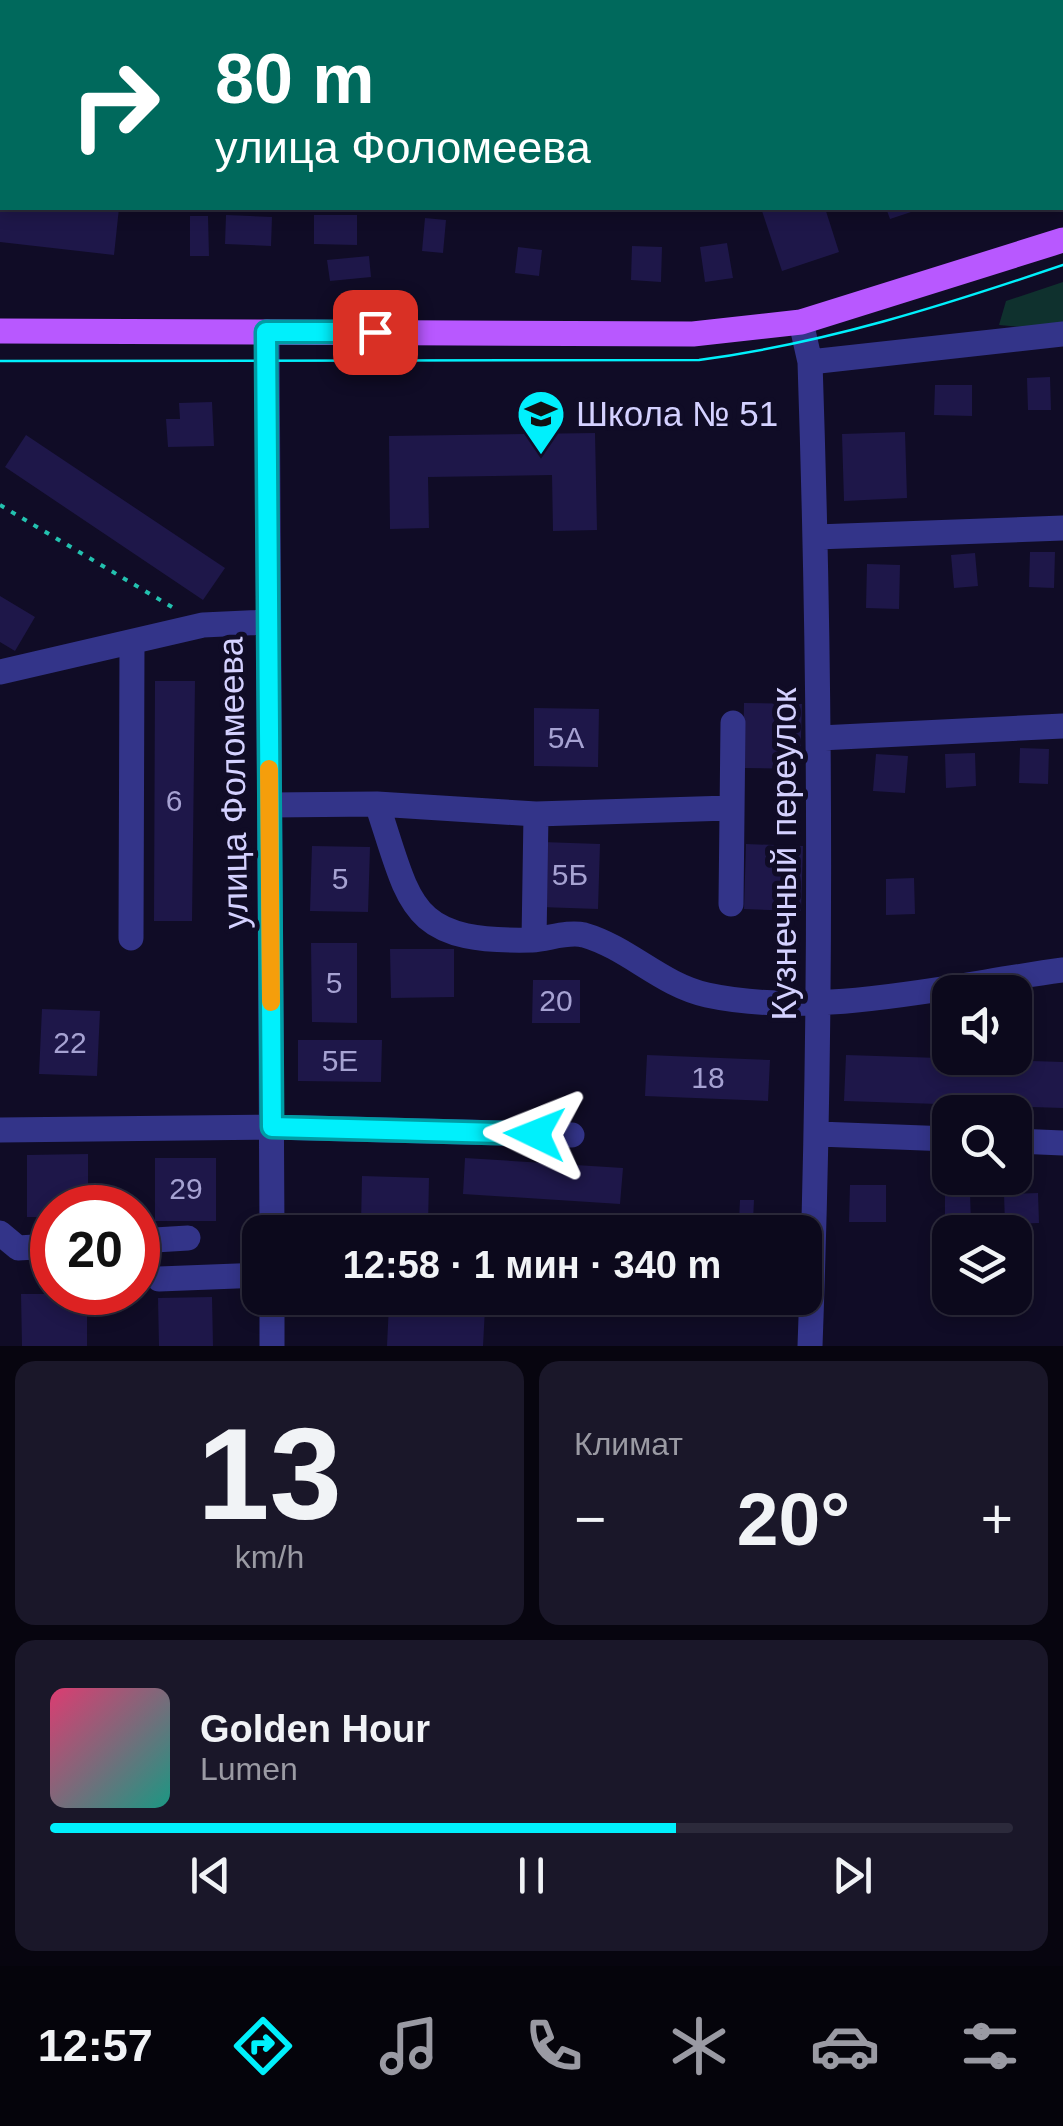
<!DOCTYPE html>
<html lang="ru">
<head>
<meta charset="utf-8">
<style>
	body { margin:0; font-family:Arial,sans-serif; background:#1a1729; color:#f1f3f6; height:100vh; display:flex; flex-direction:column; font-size:38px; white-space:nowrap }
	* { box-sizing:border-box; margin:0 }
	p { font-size:32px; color:#9a9aa3 }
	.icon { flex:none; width:55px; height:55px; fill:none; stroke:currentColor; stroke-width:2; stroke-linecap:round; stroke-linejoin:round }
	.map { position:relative; height:1346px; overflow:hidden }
	.sheet { display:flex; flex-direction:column; gap:15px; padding:15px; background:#07050f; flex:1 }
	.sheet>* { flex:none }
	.top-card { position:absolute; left:0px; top:0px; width:1065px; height:210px; box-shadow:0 5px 15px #0003,0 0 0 2px #2c2a3b; background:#00695c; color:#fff; overflow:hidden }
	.tools { position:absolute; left:932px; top:975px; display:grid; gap:20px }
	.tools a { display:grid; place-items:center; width:100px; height:100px; border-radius:20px; background:#0c091c; box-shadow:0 5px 15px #0003,0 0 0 2px #2c2a3b; font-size:50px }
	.speed { position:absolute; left:30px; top:1185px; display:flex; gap:20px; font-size:50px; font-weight:700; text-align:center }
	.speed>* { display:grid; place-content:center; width:130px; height:130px; border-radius:50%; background:#0c091c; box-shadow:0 5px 15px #0003,0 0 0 2px #2c2a3b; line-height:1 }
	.speed .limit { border:15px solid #d22; background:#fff; color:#111 }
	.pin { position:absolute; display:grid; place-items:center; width:85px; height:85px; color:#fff; margin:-42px; border-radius:20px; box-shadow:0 5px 15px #0006 }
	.me { position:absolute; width:110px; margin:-55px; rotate:272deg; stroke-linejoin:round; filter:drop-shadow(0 0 8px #0008) }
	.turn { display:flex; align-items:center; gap:35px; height:210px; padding:0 50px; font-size:45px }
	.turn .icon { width:130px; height:130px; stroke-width:2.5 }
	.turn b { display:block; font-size:70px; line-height:85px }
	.big { font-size:75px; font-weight:700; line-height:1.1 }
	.sheet .widget { flex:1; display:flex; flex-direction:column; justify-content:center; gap:15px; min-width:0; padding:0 35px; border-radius:20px; background:#1a1729 }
	.sheet .dial { align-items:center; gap:0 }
	.dial b { font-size:130px; line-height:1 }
	.song { display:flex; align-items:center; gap:30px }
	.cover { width:120px; height:120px; border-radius:15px; background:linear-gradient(135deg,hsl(340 70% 55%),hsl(170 70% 35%)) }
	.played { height:10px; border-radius:5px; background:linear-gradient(90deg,#00f0fc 65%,#2c2a3b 65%) }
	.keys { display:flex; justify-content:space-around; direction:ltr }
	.heat { display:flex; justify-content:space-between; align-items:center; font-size:55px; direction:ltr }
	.sheet .tiles { flex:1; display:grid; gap:15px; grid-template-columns:1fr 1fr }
	.widget:last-child { grid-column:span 2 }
	.trip { position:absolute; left:242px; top:1215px; width:580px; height:100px; border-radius:20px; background:#0c091c; box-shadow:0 5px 15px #0003,0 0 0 2px #2c2a3b; font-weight:700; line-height:100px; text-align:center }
	.tab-bar { display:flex; height:160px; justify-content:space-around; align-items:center; background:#05040b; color:#9a9aa3 }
	.tab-bar .icon { width:70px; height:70px }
	.tab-bar .current { color:#00f0fc }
	.tab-bar b { font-size:45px; color:#f1f3f6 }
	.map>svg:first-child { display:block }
</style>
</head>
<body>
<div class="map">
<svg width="1063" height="1346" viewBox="0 0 1063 1346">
	<rect width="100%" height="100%" fill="#100c26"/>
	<path fill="#0f312e" d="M 1063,282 L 1063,331 L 999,325 L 1006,301 Z"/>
	<path fill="#1e1749" d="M 0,208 L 119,208 L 114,255 L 0,242 Z
		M 761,208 L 825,208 L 839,252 L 782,271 Z
		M 886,208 L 923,208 L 890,219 Z
		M 226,215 L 272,217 L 271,246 L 225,244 Z
		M 314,215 L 357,215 L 357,245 L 314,244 Z
		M 190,216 L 208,216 L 209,256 L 190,256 Z
		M 425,218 L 446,220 L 443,253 L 422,251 Z
		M 727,243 L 733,278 L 705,282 L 700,247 Z
		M 632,246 L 662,247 L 661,282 L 631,280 Z
		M 518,247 L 542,250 L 539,276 L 515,273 Z
		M 369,256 L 371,277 L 330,281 L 327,260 Z
		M 1050,377 L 1051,410 L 1028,410 L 1027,378 Z
		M 935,385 L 972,385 L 972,416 L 934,415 Z
		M 212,402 L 214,446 L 168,447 L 166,419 L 180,419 L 179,403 Z
		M 905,432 L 907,498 L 844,501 L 842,434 Z
		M 595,433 L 597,530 L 553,531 L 552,475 L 428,477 L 429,528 L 390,529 L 389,436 Z
		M 26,435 L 225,568 L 203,600 L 5,467 Z
		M 1030,552 L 1055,552 L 1054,588 L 1029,587 Z
		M 975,553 L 978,586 L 954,588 L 951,555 Z
		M 867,564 L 900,565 L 899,609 L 866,608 Z
		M 0,596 L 35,617 L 15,651 L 0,642 Z
		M 155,681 L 195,681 L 192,921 L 154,921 Z
		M 744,703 L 802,704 L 800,769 L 743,768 Z
		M 534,708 L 599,709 L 598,767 L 534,766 Z
		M 1020,748 L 1049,749 L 1048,784 L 1019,783 Z
		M 975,753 L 976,786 L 946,788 L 945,754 Z
		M 876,754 L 908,756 L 905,793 L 873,791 Z
		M 542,842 L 600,844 L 598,909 L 540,907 Z
		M 746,844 L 803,846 L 801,911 L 744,909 Z
		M 312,846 L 370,847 L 368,912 L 310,911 Z
		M 914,878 L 915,914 L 886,915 L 886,879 Z
		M 311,943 L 357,943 L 357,1023 L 312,1022 Z
		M 390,949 L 454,949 L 454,997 L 391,998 Z
		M 533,980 L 580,980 L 580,1023 L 532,1023 Z
		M 42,1009 L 100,1011 L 97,1076 L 39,1074 Z
		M 298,1040 L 382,1040 L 381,1082 L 298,1081 Z
		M 647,1055 L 770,1060 L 768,1101 L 645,1096 Z
		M 846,1055 L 1063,1062 L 1063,1108 L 844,1101 Z
		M 88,1154 L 88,1208 L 52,1208 L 52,1217 L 27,1217 L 27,1155 Z
		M 155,1158 L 216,1158 L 216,1221 L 155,1221 Z
		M 465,1158 L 623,1168 L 620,1204 L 463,1194 Z
		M 362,1176 L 429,1178 L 428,1226 L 361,1224 Z
		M 850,1185 L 886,1185 L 886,1222 L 849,1222 Z
		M 945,1193 L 970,1193 L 971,1223 L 945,1223 Z
		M 1038,1193 L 1039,1223 L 1005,1224 L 1004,1194 Z
		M 740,1200 L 754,1200 L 753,1221 L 739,1221 Z
		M 21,1294 L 87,1294 L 87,1346 L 22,1346 Z
		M 212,1297 L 213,1346 L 159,1346 L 158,1298 Z
		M 389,1304 L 485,1308 L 483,1346 L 387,1346 Z"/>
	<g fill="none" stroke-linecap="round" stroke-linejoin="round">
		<path stroke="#23c1af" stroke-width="4" stroke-dasharray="5 8" stroke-linecap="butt" d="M 0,505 L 172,607"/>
		<path stroke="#333489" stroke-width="25" d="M 522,0 L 526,2
			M 653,2 L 658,0
			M 801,322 L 810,362 C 821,690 822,1018 810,1346
			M 267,332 L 272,1232
			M 810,362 L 1063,334
			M 816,537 L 1063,528
			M 0,672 L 203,625 L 266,622
			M 820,738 L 1063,726
			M 377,804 C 411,906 408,943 532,940 C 548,939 568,931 584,935 C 629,948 661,985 707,995 C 818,1019 951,985 1063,970
			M 270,805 L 377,804 L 536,814 L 729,808
			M 731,904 L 733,723
			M 131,938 L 132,644
			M 534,940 L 536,814
			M 0,1130 L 272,1127 L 572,1135
			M 818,1134 L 950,1139
			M 1015,1141 L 1063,1143
			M 0,1233 L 18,1248 L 52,1246
			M 138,1241 L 188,1238
			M 159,1279 L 260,1275
			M 272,1346 L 272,1298"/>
		<path stroke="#b858ff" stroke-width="25" d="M 0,331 L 693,334 L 801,322 L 1063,240"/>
		<path stroke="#00f0fc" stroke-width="2.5" d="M 0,361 L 699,360 C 826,343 942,306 1063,265"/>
	</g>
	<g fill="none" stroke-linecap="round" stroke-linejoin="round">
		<g stroke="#009ca4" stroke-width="25">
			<path id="route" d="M 375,332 L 266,332 L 272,1127 L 535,1134"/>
		</g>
		<use href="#route" stroke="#00f0fc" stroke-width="18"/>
		<path stroke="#f59e0b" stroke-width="18" d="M 269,769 L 271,1002"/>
	</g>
	<defs>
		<g id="school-pin" transform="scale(2.5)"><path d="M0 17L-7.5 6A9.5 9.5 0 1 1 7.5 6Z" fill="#00f0fc" stroke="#100c26"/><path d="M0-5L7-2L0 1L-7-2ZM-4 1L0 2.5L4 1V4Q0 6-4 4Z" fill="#111"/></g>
	</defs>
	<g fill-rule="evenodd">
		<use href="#school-pin" x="541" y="414"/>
	</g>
	<g text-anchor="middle" stroke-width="10" stroke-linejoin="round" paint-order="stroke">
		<g font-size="30" fill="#a6a2d2">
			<text x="566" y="748">5А</text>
			<text x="174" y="811">6</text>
			<text x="570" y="885">5Б</text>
			<text x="340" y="889">5</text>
			<text x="334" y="993">5</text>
			<text x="556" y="1011">20</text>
			<text x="70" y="1053">22</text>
			<text x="340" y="1071">5Е</text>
			<text x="708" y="1088">18</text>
			<text x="186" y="1199">29</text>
		</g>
		<g font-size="35" fill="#d4d1ff" stroke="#100c26" text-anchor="start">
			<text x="576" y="426">Школа № 51</text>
		</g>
		<g font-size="35" fill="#d4d1ff" stroke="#100c26">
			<text transform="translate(233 783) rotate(-91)" y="12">улица Фоломеева</text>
			<text transform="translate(784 854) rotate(-90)" y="12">Кузнечный переулок</text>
		</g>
	</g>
</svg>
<div class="tools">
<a><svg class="icon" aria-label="sound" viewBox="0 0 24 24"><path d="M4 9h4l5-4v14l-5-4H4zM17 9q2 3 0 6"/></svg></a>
<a><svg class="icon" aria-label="search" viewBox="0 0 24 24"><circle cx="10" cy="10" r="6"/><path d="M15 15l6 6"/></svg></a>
<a><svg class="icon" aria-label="layers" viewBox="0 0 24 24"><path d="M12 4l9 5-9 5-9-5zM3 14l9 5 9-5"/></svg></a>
</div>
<div class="speed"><div class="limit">20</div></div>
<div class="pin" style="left:375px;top:332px;background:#d93025"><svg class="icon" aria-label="arrive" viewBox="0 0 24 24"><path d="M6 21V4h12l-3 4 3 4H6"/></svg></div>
<svg class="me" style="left:535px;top:1134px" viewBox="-20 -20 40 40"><path d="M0-17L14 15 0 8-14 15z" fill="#00f0fc" stroke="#fff" stroke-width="4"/></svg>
<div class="trip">12:58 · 1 мин · 340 m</div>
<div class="top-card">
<div class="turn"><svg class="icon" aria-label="right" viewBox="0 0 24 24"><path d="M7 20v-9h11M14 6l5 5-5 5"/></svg><div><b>80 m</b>улица Фоломеева</div></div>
</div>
</div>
<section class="sheet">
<div class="tiles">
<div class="widget dial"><b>13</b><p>km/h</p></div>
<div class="widget"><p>Климат</p>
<div class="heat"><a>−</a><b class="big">20°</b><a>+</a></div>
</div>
<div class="widget">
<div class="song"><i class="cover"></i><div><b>Golden Hour</b><p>Lumen</p></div></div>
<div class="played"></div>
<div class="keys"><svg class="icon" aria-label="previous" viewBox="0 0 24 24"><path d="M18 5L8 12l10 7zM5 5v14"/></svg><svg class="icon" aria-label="pause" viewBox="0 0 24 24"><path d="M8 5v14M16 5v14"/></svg><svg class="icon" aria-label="next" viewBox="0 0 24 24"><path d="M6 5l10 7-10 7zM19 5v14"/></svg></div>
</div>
</div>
</section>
<nav class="tab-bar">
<b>12:57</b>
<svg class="icon current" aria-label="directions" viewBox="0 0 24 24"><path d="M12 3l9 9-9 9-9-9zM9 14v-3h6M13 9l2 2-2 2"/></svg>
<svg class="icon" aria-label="music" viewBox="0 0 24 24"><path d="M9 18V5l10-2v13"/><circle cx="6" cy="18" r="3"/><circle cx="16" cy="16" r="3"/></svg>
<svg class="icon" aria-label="phone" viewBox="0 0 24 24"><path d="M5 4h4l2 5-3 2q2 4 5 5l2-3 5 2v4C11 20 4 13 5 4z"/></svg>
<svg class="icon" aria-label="climate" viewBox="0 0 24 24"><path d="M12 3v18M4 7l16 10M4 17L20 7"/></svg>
<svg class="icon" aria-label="car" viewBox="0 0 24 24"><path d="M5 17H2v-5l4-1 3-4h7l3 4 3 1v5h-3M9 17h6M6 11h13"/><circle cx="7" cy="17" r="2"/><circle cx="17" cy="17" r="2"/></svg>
<svg class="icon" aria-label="filters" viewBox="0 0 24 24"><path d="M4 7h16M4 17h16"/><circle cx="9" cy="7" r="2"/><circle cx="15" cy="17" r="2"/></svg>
</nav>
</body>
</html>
